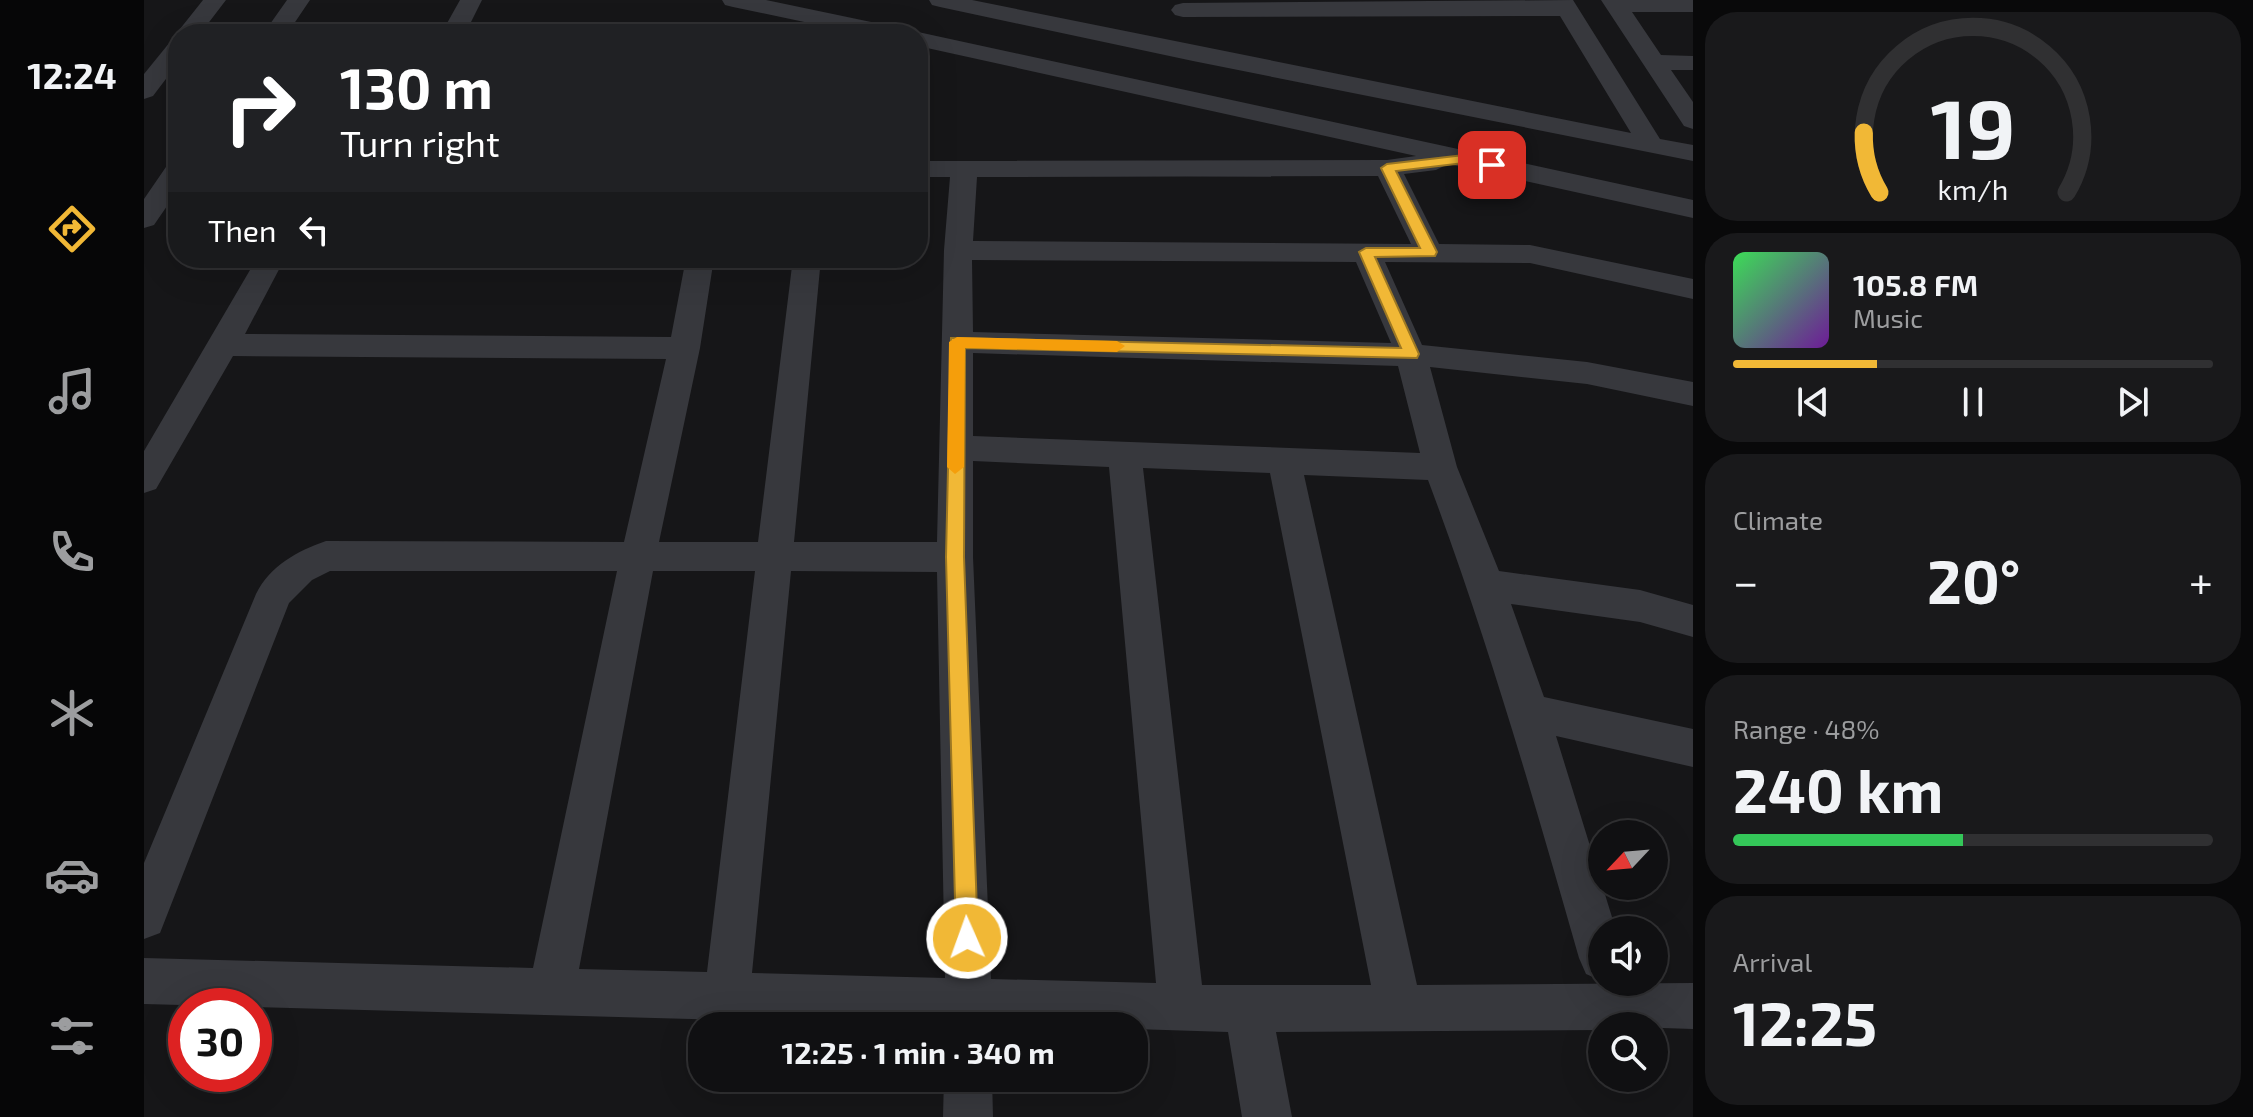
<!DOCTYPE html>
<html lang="en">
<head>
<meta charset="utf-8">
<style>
	body { margin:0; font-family:"Exo 2",sans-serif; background:#19191b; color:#f1f3f6; height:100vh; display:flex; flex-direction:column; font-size:30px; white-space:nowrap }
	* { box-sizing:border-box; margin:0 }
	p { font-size:26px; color:#9c9d9f }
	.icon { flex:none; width:44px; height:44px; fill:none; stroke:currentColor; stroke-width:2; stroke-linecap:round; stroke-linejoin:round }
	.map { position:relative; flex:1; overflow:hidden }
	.drawer { display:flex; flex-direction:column; gap:12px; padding:12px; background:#09090a; width:560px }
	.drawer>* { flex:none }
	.hud { position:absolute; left:24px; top:24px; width:760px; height:244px; border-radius:32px; box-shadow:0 8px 32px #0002,0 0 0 2px #303032; background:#202124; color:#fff; overflow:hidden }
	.needle { width:52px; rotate:244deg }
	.controls { position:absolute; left:1444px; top:820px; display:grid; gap:16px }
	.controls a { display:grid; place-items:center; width:80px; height:80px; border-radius:50%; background:#101012; box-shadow:0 8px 32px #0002,0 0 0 2px #303032; font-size:40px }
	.speed { position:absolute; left:24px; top:988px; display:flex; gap:16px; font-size:40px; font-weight:700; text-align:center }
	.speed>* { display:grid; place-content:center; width:104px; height:104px; border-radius:50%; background:#101012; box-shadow:0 8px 32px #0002,0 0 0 2px #303032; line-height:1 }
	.speed .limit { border:12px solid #d22; background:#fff; color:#111 }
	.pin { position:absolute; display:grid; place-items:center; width:68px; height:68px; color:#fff; margin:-34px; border-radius:16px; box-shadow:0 4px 12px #0006 }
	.me { position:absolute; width:88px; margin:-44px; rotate:358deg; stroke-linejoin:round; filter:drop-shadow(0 0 6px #0008) }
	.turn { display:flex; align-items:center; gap:28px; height:168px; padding:0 40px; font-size:36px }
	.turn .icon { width:104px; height:104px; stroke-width:2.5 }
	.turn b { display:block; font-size:56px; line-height:68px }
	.then { display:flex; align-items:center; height:76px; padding:0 40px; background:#0003; gap:16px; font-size:30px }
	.big { font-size:60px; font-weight:700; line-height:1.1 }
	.drawer .card { flex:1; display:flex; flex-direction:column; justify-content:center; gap:12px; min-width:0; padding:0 28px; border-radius:32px; background:#19191b }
	.drawer .dial { align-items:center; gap:0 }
	.dial svg { height:208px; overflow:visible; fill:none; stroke:#303032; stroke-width:7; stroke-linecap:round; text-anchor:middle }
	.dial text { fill:#f1f3f6; stroke:none }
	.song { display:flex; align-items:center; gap:24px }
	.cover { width:96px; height:96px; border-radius:12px; background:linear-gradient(135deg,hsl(130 70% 55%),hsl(280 70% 35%)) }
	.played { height:8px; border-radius:4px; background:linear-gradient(90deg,#f1b836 30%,#303032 30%) }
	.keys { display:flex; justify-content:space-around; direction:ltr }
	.heat { display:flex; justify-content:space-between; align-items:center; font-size:44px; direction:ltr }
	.charge { height:12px; border-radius:6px; background:linear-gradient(90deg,#34c759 48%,#303032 0) }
	.trip { position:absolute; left:544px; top:1012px; width:460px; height:80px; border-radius:32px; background:#101012; box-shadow:0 8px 32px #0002,0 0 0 2px #303032; font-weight:700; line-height:80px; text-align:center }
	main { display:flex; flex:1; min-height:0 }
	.tabs { display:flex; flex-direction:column; width:144px; justify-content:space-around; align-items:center; background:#060607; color:#9c9d9f }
	.tabs .icon { width:56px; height:56px }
	.tabs .active { color:#f1b836 }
	.tabs b { font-size:36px; color:#f1f3f6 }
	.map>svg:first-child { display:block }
</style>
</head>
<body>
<main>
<nav class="tabs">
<b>12:24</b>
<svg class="icon active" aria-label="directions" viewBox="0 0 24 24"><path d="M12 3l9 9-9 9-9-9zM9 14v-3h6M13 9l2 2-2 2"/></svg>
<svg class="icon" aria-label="music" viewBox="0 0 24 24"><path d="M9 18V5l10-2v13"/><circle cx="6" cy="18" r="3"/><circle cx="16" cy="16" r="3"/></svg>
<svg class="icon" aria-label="phone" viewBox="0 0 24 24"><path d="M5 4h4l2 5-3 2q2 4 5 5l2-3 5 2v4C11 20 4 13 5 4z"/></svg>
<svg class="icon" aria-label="climate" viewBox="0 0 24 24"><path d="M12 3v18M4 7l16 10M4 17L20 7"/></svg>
<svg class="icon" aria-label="car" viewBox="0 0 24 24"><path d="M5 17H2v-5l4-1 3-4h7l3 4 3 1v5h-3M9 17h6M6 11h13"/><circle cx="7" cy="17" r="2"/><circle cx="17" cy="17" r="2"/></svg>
<svg class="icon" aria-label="filters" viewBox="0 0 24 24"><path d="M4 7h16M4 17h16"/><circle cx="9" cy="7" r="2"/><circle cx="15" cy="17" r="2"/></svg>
</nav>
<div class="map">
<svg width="1549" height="1117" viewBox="0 0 1549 1117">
	<rect width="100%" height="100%" fill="#161618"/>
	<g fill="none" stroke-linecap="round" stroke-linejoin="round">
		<path fill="#37383d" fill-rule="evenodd" d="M 59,0 L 82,0 L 56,34 L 34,34 L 34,37 L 32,34 Z
			M 143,0 L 166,0 L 143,34 L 119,34 Z
			M 316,0 L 338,0 L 321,34 L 297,34 Z
			M 578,0 L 622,0 L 751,27 L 759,29 L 763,34 L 717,34 L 589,7 L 581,5 Z
			M 785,0 L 828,0 L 1487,133 L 1416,16 L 1039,17 L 1031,15 L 1027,10 L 1031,5 L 1039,3 L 1429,0 L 1516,139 L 1549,145 L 1549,161 L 1049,61 L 796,7 L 788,5 Z
			M 1457,0 L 1549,0 L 1549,12 L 1488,12 L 1517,55 L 1549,56 L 1549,70 L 1527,70 L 1549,102 L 1549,129 L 1540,126 Z
			M 774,32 L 1549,200 L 1549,218 L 1304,164 L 1292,170 L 1260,174 L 1295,244 L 1386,245 L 1549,279 L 1549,299 L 1386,263 L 1241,262 L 1278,345 L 1443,362 L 1549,382 L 1549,406 L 1443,384 L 1286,367 L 1313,467 L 1355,571 L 1496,590 L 1549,605 L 1549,637 L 1496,622 L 1367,604 L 1400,697 L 1549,729 L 1549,767 L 1412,736 L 1472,930 L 1458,930 L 1458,981 L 1442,974 L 1435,958 C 1389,797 1343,637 1284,480 L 1160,475 L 1273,985 L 1549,983 L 1549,1029 L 1458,1026 L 1458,1030 L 1132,1032 L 1148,1117 L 1098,1117 L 1084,1032 L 990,1029 L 990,1026 L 802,1026 L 0,1004 L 0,958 L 389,968 L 473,571 L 186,571 L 168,580 L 145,603 L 16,933 L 0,939 L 0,863 L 112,594 C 126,566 153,551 182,541 L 480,542 L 522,359 L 89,356 L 12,489 L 0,493 L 0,451 L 113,258 L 141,258 L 101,334 L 527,337 L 542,258 L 570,258 L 556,348 L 515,542 L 614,542 L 649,258 L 677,258 L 650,542 L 793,542 L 800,250 L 806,177 L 774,177 L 774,161 L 1243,160 L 1272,156 L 774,46 L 774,34 L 766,34 ZM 1234,176 L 1267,244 L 829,241 L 833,177 ZM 828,260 L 1212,262 L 1247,343 L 829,332 ZM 829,353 L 1254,366 L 1276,453 L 829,436 ZM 829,461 L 965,467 L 1012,983 L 847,979 L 829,557 ZM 999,468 L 1126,473 L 1227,985 L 1058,985 ZM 509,571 L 611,571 L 563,972 L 435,969 ZM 647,571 L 793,572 L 801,978 L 608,973 Z
			M 34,40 L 34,63 L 9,96 L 0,99 L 0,74 L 26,42 Z
			M 34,162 L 34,190 L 10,225 L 0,228 L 0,199 L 24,164 Z
			M 800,1078 L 848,1078 L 849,1117 L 799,1117 Z"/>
	</g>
	<path fill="#f1b836" stroke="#9d7823" stroke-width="2" d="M 1320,155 L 1355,165 L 1348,169 L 1320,163 L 1252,171 L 1293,252 L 1291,256 L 1231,257 L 1275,354 L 1273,358 L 821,348 L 820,557 L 834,938 L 831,946 L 823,950 L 815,946 L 812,938 L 802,557 L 807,338 L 1257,348 L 1215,252 L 1222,248 L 1276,248 L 1237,168 L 1243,164 Z"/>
	<path fill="#f59e0b" d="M 813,337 L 973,341 L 981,346 L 973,352 L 821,348 L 820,467 L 811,474 L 803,467 L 805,342 Z"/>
</svg>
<div class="controls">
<a><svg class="needle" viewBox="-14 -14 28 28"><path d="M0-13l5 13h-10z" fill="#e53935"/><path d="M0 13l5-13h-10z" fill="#9c9d9f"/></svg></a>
<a><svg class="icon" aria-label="sound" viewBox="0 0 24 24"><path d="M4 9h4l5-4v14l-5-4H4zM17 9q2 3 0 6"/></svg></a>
<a><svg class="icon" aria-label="search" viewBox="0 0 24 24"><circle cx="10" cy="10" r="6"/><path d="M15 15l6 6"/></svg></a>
</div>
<div class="speed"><div class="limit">30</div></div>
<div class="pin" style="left:1348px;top:165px;background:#d93025"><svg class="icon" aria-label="arrive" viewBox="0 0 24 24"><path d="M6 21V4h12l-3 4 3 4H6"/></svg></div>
<svg class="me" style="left:823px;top:938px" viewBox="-20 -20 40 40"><circle r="17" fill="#f1b836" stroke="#fff" stroke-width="3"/><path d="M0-11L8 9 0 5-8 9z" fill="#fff"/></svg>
<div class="trip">12:25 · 1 min · 340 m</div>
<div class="hud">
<div class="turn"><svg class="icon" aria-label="right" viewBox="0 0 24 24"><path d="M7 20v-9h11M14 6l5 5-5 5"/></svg><div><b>130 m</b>Turn right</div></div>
<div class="then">Then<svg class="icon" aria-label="left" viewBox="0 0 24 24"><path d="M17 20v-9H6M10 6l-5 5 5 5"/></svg></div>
</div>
</div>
<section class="drawer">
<div class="card dial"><svg viewBox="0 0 100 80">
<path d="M14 69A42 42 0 1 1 86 69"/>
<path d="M14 69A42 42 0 0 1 8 46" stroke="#f1b836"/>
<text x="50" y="56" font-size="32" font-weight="700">19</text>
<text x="50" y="72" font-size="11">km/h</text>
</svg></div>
<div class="card">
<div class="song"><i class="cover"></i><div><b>105.8 FM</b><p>Music</p></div></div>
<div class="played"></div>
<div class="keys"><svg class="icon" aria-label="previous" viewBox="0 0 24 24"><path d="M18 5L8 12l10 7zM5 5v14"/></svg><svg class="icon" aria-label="pause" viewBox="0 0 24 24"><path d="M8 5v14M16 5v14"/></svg><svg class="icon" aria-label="next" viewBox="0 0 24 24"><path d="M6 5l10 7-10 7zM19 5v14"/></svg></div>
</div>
<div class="card"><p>Climate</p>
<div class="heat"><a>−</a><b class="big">20°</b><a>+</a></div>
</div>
<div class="card"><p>Range · 48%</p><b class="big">240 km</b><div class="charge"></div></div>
<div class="card"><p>Arrival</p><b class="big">12:25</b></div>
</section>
</main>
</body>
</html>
